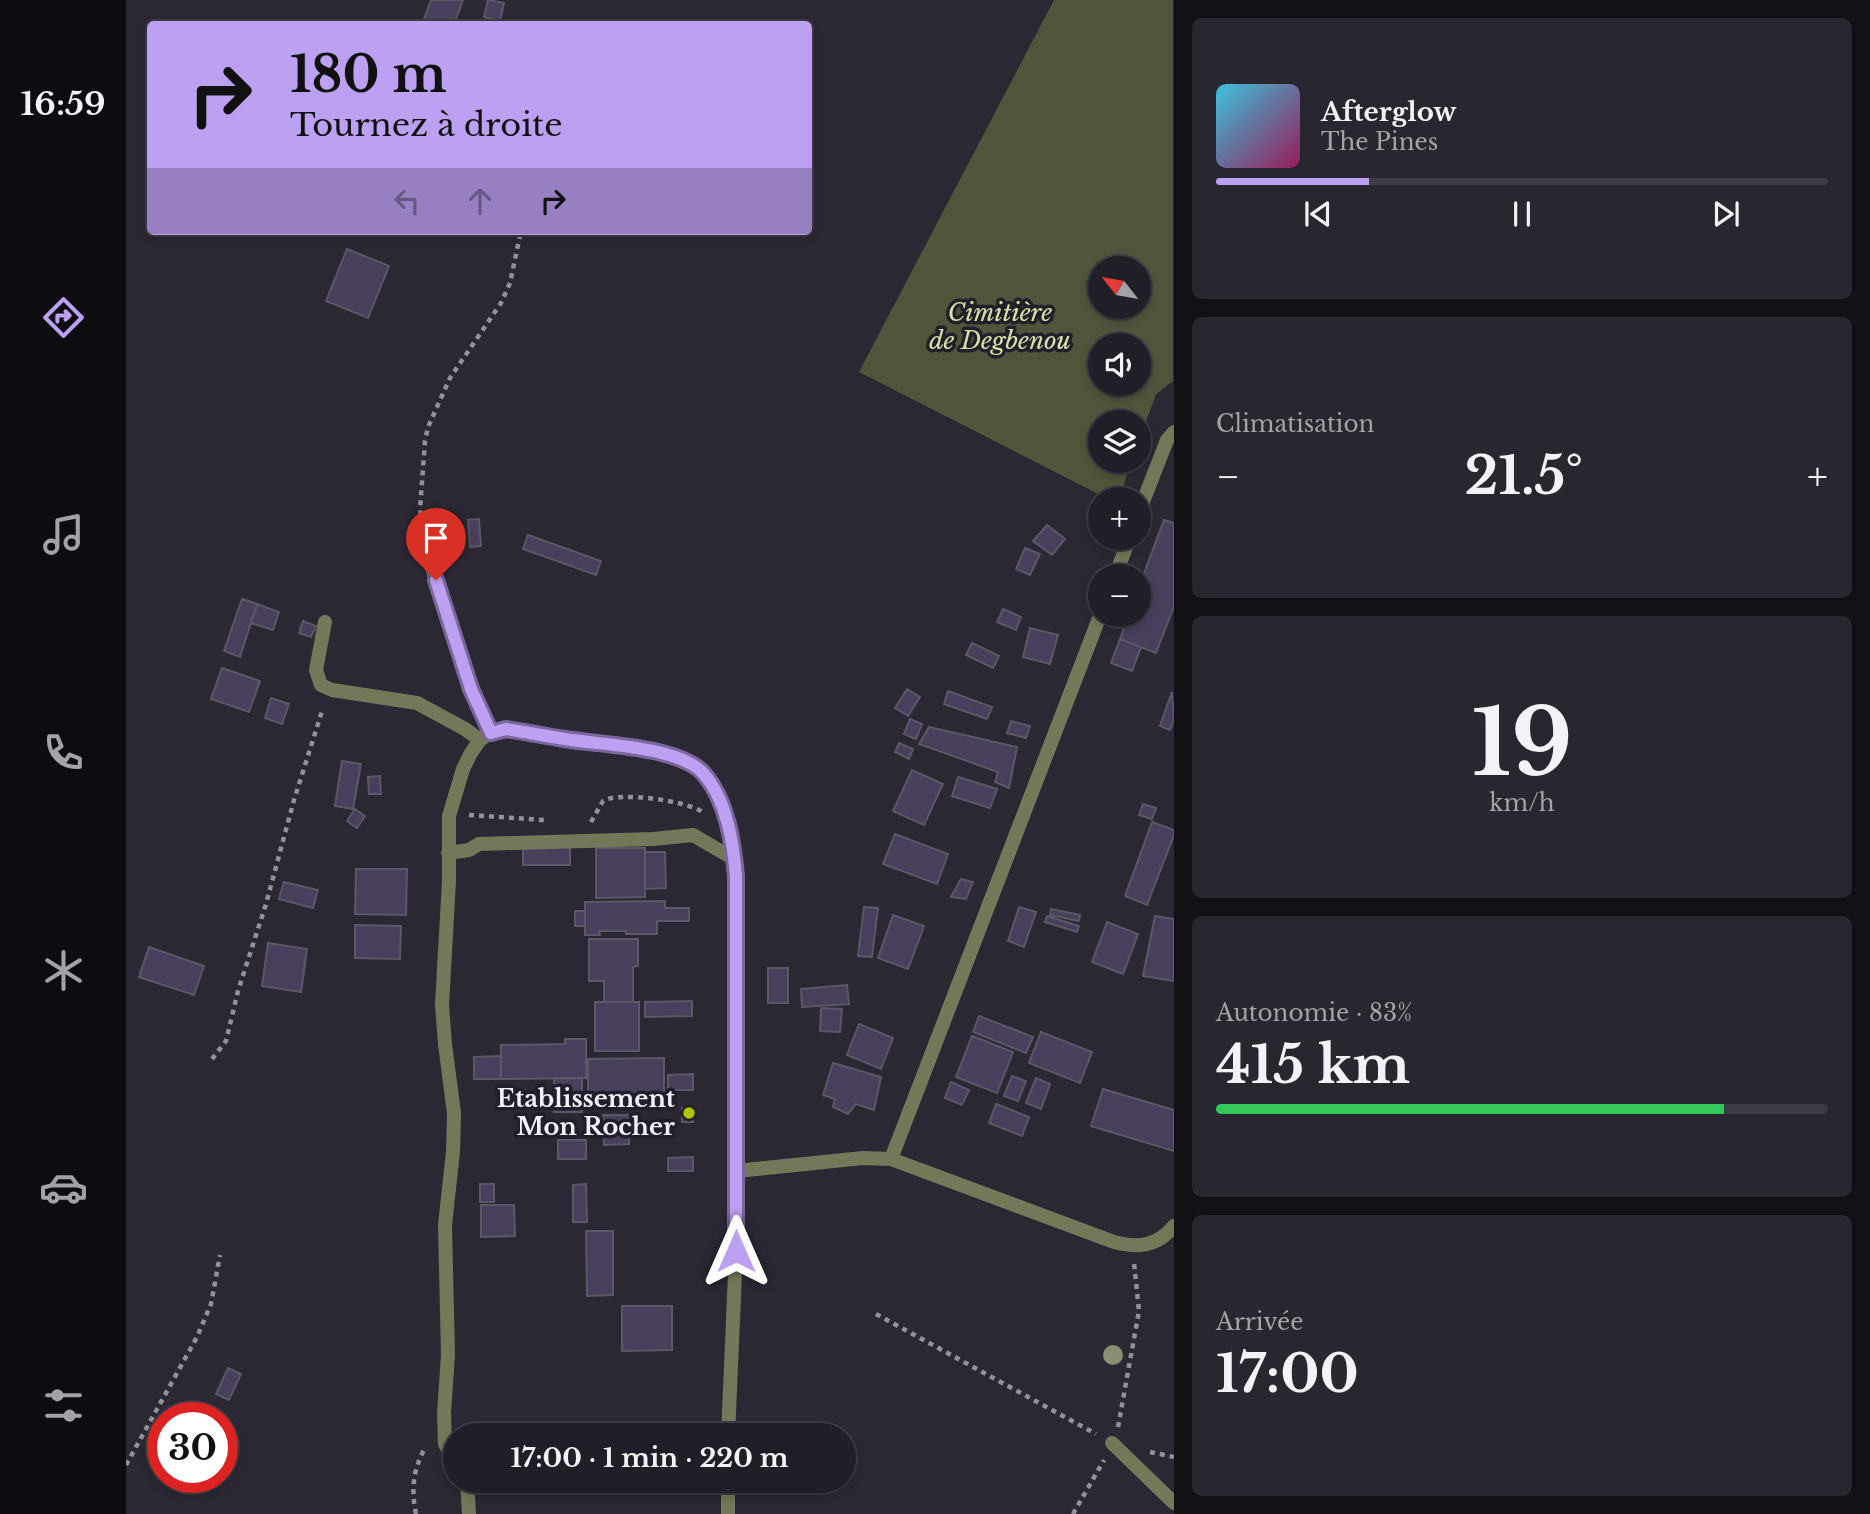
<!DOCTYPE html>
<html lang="fr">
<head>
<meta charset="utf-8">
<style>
	body { margin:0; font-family:"Libre Baskerville",serif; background:#28272f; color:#f1f3f6; height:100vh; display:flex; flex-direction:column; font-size:26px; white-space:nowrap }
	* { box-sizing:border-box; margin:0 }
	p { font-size:23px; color:#a2a2a7 }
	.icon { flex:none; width:38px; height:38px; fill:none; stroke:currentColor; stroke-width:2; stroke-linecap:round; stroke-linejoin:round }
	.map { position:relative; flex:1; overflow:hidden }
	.sheet { display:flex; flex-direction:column; gap:18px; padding:18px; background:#121015; width:696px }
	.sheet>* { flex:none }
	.guide { position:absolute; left:21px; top:21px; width:665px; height:214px; border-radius:7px; box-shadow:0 4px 10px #0003,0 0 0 2px #3d3c44; background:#bca0f2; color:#111; overflow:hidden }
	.needle { width:46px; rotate:301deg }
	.fabs { position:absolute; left:962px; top:256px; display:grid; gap:14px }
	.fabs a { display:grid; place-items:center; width:63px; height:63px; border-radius:50%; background:#201e27; box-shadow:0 4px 10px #0003,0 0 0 2px #3d3c44; font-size:35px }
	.speed { position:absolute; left:21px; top:1402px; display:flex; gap:14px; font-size:35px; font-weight:700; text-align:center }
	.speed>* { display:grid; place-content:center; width:91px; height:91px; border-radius:50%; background:#201e27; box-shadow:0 4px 10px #0003,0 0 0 2px #3d3c44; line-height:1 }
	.speed .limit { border:10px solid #d22; background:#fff; color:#111 }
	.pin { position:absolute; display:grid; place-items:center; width:60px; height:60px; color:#fff; margin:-72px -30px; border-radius:50% 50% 50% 0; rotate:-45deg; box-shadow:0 0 7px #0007 }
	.pin .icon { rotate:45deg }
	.me { position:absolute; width:77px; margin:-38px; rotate:0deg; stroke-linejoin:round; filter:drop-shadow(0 0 5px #0008) }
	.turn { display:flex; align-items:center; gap:24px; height:147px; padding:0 28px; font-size:32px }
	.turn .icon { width:91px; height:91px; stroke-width:2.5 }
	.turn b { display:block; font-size:49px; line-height:60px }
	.lanes { display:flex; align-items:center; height:66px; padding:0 28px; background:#0003; justify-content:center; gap:35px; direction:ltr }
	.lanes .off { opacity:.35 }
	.big { font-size:52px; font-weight:700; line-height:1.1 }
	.sheet .tile { flex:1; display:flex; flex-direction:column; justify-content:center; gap:10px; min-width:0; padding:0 24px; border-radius:10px; background:#28272f }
	.sheet .dial { align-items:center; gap:0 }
	.dial b { font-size:91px; line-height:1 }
	.song { display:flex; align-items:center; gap:21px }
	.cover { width:84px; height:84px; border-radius:10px; background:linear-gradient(135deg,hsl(190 70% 55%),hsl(330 70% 35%)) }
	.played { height:7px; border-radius:4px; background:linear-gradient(90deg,#bca0f2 25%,#3d3c44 25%) }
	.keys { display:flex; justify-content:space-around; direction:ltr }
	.heat { display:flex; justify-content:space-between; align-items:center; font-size:38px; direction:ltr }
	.charge { height:10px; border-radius:5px; background:linear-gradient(90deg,#34c759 83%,#3d3c44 0) }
	.trip { position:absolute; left:317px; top:1423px; width:413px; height:70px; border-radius:35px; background:#201e27; box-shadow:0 4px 10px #0003,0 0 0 2px #3d3c44; font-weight:700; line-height:70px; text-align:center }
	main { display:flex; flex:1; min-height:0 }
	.dock { display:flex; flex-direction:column; width:126px; justify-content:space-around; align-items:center; background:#0d0c10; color:#a2a2a7 }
	.dock .icon { width:49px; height:49px }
	.dock .active { color:#bca0f2 }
	.dock b { font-size:32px; color:#f1f3f6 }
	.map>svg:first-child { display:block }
</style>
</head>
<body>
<main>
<nav class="dock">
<b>16:59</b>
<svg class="icon active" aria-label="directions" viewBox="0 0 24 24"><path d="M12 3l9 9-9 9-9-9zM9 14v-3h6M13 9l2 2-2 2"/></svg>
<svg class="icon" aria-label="music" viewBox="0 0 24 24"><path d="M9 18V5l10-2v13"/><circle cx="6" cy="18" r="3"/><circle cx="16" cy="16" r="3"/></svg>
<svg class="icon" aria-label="phone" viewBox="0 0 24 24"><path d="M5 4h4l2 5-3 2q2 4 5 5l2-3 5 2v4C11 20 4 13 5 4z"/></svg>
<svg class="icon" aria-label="climate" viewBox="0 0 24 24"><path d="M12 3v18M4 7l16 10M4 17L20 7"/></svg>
<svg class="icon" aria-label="car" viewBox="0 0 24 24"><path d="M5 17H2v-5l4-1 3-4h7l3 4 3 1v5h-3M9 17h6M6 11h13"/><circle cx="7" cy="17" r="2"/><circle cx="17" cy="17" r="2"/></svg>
<svg class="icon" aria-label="filters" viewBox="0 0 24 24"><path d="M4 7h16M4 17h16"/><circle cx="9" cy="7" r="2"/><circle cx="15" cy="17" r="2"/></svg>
</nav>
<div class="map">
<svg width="1048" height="1514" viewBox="0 0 1048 1514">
	<rect width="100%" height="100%" fill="#2b2834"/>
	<path fill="#4f543b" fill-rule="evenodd" d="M 928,0 L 1047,0 L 1047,381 L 1030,394 L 1013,441 L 1013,422 L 975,422 L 975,460 L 1006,460 L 993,499 L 982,499 L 733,372 ZM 975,268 L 1013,268 L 1013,306 L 975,306 ZM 975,345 L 1013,345 L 1013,383 L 975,383 Z"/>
	<path fill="#483f5d" stroke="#5b5766" stroke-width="2" d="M 305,0 L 337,0 L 328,24 L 303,24 L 297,22 Z
		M 362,0 L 378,3 L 374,21 L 358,17 Z
		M 221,249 L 263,266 L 242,318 L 200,301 Z
		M 353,519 L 355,546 L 344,547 L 342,520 Z
		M 1038,520 L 1048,523 L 1048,606 L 1030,653 L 994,639 L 1003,614 L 1013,614 L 1013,587 Z
		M 921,525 L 939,539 L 926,555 L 907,541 Z
		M 402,535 L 475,561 L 470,575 L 397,549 Z
		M 899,548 L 914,554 L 904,575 L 890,569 Z
		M 116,599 L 131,604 L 114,657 L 98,651 Z
		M 131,604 L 153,612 L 147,630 L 125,623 Z
		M 877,609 L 895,617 L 890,630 L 871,622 Z
		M 177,621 L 190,626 L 185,637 L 173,633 Z
		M 904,628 L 932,635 L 924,664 L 897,657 Z
		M 994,639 L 1015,647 L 1006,671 L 985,663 Z
		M 846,643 L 873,656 L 867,668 L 840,655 Z
		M 96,668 L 134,681 L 123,712 L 85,699 Z
		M 781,689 L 794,697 L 782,716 L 769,708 Z
		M 822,691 L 866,707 L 861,719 L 818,704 Z
		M 1046,692 L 1048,720 L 1044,730 L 1034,726 Z
		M 145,698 L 163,704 L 156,724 L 139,718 Z
		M 784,719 L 796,724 L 790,739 L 778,734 Z
		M 885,721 L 904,726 L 900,738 L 881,733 Z
		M 803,727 L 891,747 L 883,788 L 869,782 L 872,772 L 793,744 Z
		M 773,743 L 787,749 L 783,759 L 769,752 Z
		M 216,761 L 235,764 L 227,809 L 209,806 Z
		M 786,770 L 817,784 L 798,825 L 767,811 Z
		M 254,776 L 255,794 L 243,794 L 242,777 Z
		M 832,777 L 871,789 L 864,808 L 826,796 Z
		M 1017,804 L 1030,808 L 1026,819 L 1013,815 Z
		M 229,809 L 239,816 L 231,828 L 221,821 Z
		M 1026,822 L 1048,830 L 1048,835 L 1021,905 L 999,896 Z
		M 769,834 L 822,854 L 811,884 L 757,864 Z
		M 397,847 L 444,847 L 444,865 L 397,865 Z
		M 470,848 L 519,848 L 519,897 L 470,898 Z
		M 519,852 L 539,852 L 540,888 L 519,889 Z
		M 230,869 L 281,869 L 280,915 L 229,914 Z
		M 835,879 L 847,882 L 840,899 L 825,897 Z
		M 158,882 L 192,890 L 187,908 L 153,899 Z
		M 539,901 L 539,908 L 563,908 L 563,921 L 531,921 L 531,934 L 500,934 L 500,931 L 473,931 L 474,935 L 459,935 L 459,902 Z
		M 738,907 L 752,908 L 746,957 L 732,956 Z
		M 893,907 L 910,912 L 898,947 L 882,941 Z
		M 925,909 L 954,915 L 953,921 L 924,915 Z
		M 449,911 L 459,911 L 459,926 L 449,926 Z
		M 767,915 L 798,926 L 782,969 L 752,958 Z
		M 921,916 L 953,926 L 951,932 L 919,922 Z
		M 1029,916 L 1048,919 L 1048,981 L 1017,976 Z
		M 981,922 L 1012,934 L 997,974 L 966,962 Z
		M 229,925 L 275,926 L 274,959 L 229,958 Z
		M 463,939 L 512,939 L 512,966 L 507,967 L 507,1002 L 478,1002 L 478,981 L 463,981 Z
		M 142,943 L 181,949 L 175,992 L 136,986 Z
		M 23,947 L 78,966 L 68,995 L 13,977 Z
		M 642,968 L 662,968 L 662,1003 L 642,1003 Z
		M 721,985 L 723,1004 L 676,1007 L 675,989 Z
		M 566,1001 L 566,1016 L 519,1017 L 519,1002 Z
		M 469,1002 L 513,1002 L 513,1051 L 469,1051 Z
		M 695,1008 L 716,1009 L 714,1032 L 694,1031 Z
		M 853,1016 L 907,1037 L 900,1053 L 847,1032 Z
		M 733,1024 L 767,1038 L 755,1069 L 721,1055 Z
		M 915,1032 L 966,1052 L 954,1083 L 903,1063 Z
		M 846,1036 L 887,1052 L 871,1093 L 830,1077 Z
		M 439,1039 L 460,1039 L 460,1078 L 375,1079 L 375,1045 L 439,1044 Z
		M 375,1056 L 375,1079 L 348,1079 L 348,1057 Z
		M 538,1058 L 538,1104 L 462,1105 L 462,1059 Z
		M 707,1063 L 755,1077 L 748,1110 L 730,1104 L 722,1114 L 707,1107 L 709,1099 L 697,1095 Z
		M 567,1074 L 567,1090 L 542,1090 L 542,1075 Z
		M 886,1076 L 900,1081 L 892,1101 L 878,1096 Z
		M 428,1078 L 456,1078 L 456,1112 L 428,1112 Z
		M 910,1078 L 924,1084 L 915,1109 L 900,1103 Z
		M 825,1082 L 843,1090 L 836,1105 L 819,1098 Z
		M 977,1089 L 1048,1110 L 1048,1151 L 965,1126 Z
		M 870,1104 L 903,1117 L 896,1136 L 863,1123 Z
		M 556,1108 L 567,1108 L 567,1122 L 556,1122 Z
		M 477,1115 L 502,1115 L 503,1144 L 478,1145 Z
		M 432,1140 L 460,1140 L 460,1159 L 432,1159 Z
		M 567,1157 L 567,1171 L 542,1171 L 542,1158 Z
		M 354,1184 L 368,1184 L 368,1202 L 354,1202 Z
		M 460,1184 L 461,1222 L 447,1222 L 447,1185 Z
		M 355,1205 L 388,1205 L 389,1236 L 355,1237 Z
		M 460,1231 L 487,1231 L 487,1295 L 461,1296 Z
		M 496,1306 L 546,1306 L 546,1350 L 496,1351 Z
		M 102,1368 L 115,1374 L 103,1400 L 90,1394 Z"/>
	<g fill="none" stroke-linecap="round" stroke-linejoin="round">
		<path stroke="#94919b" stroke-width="4.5" stroke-dasharray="5 5" stroke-linecap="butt" d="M 298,545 L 294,509 L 299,441 L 302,427 L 324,378 L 375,303 L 384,283 L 395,231
			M 343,815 L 418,820
			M 465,822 L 477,801 C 492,791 562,801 576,812
			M 86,1059 L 100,1041 L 112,991 L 140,904 L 168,800 L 197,708
			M 750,1314 L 970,1434
			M 992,1427 L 1013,1311 L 1008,1263
			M 1024,1452 L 1048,1457
			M 0,1465 L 71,1337 L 85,1304 L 94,1255
			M 290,1514 C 285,1489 287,1470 299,1448
			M 947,1514 L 978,1460"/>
		<path stroke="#737958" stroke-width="14" d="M 1013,512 L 1041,440 L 1048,432
			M 304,561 C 321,619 338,678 364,733
			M 989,576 L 1004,537
			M 199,622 L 190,670 L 195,685 L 206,690 L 291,703 L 339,729 L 354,740
			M 322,853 L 343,850 L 353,844 L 527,839 L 567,835 L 608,859
			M 765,1159 L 975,613
			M 610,1171 L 737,1158 L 765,1159 L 988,1242 C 1011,1248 1031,1247 1048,1226
			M 986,1443 L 1048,1503
			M 329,1462 L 319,1444 L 318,1413 L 322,1355 L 319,1225 L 327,1152 L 328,1113 L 319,1044 L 316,1005 L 323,881 L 323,816 L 337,769 L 345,753 L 354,740 L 364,733 L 380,729 C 400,732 419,736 439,739 C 474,745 555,746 578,774 C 601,801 607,842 610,876 L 610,1251 L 602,1435
			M 341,1480 L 343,1514
			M 602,1480 L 602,1514"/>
	</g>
	<circle fill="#8a8f73" cx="987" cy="1355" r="10"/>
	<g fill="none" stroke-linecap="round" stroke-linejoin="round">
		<g stroke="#7a689d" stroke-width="18">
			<path id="route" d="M 310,580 L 345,689 L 365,733 L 380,729 C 400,732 419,736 439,739 C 474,745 554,746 578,774 C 601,801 607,842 610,876 L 610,1251"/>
		</g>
		<use href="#route" stroke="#bca0f2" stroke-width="12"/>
	</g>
	<circle fill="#b0c500" stroke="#221e2a" stroke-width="2.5" cx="563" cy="1113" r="7"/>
	<g text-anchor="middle" stroke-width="7" stroke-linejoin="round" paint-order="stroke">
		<g font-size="24" font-style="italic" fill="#d7e3a6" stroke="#221e2a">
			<text x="874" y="321">Cimitière<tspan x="874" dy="28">de Degbenou</tspan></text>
		</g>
		<g font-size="24" font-weight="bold" fill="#f3f0f9" stroke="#221e2a" text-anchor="end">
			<text x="549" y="1107">Etablissement<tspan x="549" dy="28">Mon Rocher</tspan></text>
		</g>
	</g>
</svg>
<div class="fabs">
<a><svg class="needle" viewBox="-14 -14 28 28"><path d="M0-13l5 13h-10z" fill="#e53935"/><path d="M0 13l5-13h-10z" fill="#a2a2a7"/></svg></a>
<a><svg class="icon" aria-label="sound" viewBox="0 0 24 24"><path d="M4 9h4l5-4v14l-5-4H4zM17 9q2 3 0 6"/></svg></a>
<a><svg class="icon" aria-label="layers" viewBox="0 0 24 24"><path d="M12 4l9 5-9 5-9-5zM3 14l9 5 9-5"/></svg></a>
<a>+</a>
<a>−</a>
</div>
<div class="speed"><div class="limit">30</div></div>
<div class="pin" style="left:310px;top:580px;background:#d93025"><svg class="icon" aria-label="arrive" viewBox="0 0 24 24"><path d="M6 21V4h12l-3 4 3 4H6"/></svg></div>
<svg class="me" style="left:610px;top:1251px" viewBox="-20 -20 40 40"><path d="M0-17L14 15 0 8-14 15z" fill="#bca0f2" stroke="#fff" stroke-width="4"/></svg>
<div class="trip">17:00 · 1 min · 220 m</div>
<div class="guide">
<div class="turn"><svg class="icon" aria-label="right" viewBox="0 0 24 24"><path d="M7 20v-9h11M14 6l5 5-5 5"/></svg><div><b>180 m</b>Tournez à droite</div></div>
<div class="lanes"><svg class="icon off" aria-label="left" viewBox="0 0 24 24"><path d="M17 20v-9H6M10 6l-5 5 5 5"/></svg><svg class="icon off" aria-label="ahead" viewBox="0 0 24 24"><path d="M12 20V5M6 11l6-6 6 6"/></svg><svg class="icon" aria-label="right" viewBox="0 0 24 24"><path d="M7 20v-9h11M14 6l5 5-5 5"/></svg></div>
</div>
</div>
<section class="sheet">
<div class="tile">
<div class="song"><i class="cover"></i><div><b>Afterglow</b><p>The Pines</p></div></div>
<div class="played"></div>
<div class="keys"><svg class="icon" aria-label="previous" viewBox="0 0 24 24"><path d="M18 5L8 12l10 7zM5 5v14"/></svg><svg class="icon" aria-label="pause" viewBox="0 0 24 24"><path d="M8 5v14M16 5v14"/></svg><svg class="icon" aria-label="next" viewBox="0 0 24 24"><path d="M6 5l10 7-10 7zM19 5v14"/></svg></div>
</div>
<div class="tile"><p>Climatisation</p>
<div class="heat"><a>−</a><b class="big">21.5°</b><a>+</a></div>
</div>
<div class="tile dial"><b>19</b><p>km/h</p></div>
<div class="tile"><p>Autonomie · 83%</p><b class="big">415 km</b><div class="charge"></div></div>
<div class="tile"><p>Arrivée</p><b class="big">17:00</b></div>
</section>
</main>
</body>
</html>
